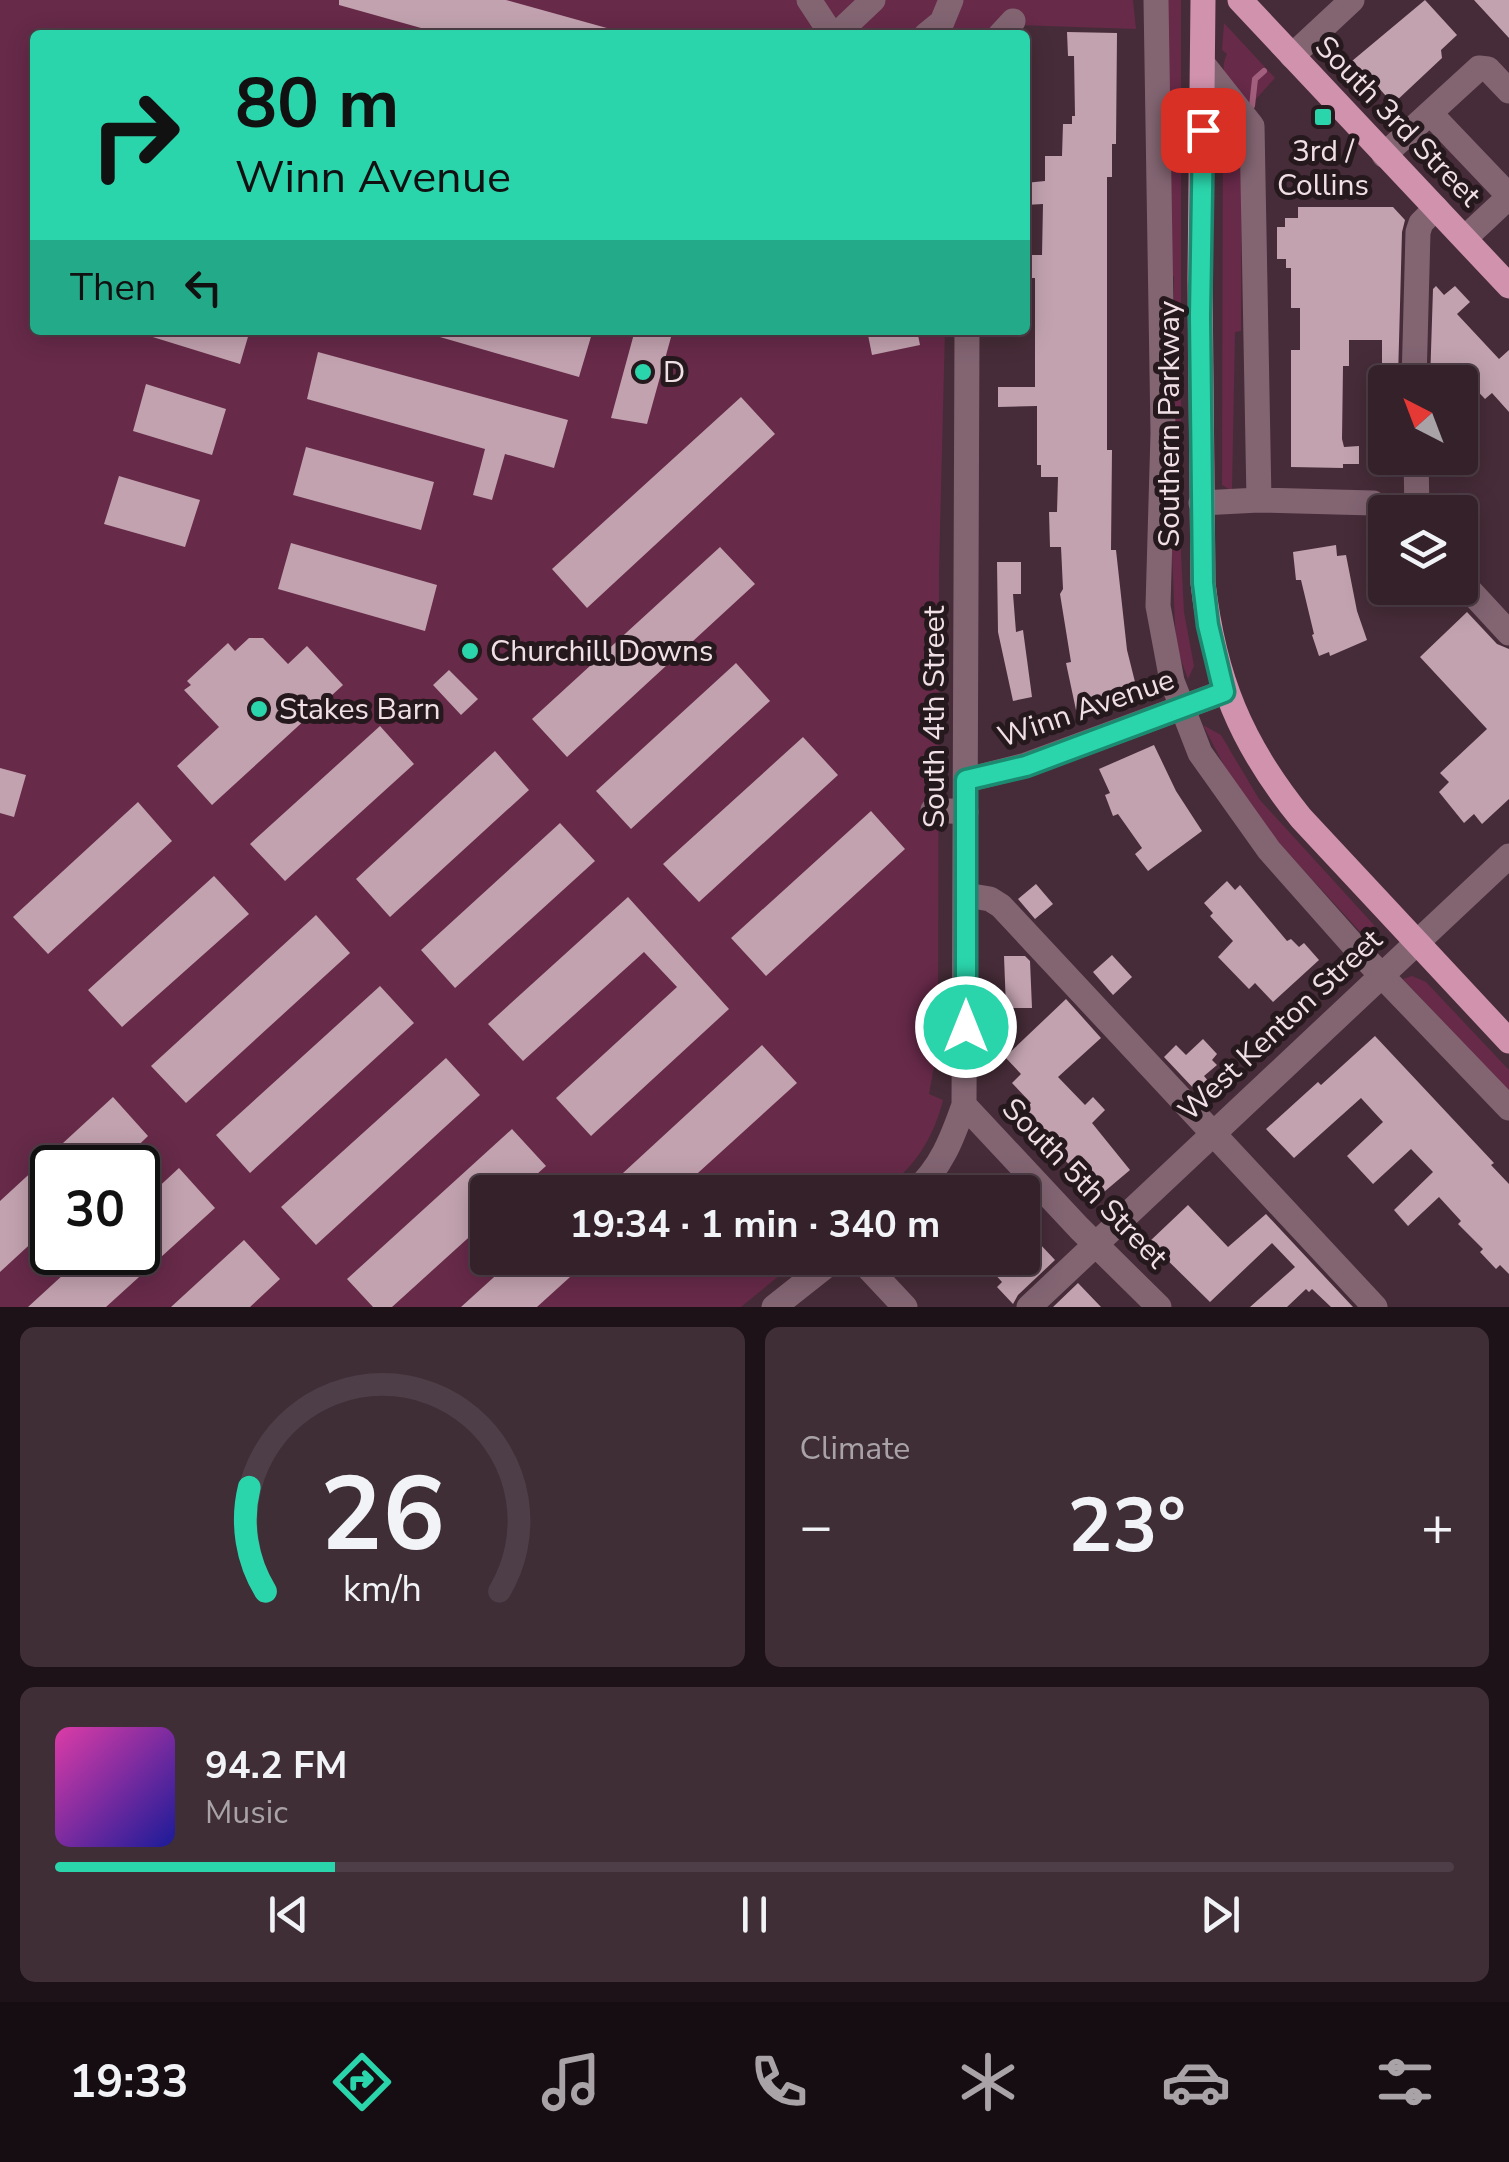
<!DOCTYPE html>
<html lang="en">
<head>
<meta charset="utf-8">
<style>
	body { margin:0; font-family:"Nunito Sans",sans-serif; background:#3f2e36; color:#f1f3f6; height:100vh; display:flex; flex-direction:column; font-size:38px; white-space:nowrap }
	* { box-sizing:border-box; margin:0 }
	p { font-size:32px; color:#a9a3a8 }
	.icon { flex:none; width:55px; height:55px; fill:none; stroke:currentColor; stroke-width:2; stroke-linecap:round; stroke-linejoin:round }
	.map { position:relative; height:1307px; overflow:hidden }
	.details { display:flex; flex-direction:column; gap:20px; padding:20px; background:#1d1217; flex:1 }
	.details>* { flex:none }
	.guide { position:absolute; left:30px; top:30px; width:1000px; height:305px; border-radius:10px; box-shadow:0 5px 25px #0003,0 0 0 2px #4e3e47; background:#2bd5ac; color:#111; overflow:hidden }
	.needle { width:65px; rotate:318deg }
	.fabs { position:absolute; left:1368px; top:365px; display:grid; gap:20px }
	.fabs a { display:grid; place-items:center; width:110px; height:110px; border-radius:10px; background:#34212a; box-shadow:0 5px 25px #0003,0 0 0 2px #4e3e47; font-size:50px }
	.speed { position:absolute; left:30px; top:1145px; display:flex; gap:20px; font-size:50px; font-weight:700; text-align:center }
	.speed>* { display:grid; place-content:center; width:130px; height:130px; border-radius:50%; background:#34212a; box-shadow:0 5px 25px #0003,0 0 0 2px #4e3e47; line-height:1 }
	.speed .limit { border:5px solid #111; border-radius:15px; background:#fff; color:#111 }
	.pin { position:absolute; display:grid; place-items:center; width:85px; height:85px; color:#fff; margin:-42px; border-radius:20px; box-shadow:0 5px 15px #0006 }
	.me { position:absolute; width:110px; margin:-55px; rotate:0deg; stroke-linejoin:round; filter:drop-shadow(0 0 8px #0008) }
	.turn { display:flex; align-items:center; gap:35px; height:210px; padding:0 40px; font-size:45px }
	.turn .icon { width:130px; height:130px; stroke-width:2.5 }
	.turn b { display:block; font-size:70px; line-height:85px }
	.then { display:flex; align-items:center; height:95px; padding:0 40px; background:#0003; gap:20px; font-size:38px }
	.big { font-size:75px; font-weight:700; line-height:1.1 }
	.details .tile { flex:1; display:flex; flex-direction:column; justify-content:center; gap:15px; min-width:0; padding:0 35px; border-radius:15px; background:#3f2e36 }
	.details .dial { align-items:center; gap:0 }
	.dial svg { height:260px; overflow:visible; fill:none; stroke:#4e3e47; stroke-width:7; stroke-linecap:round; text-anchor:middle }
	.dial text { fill:#f1f3f6; stroke:none }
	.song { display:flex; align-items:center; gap:30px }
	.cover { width:120px; height:120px; border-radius:15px; background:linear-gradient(135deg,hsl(320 70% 55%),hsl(240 70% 35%)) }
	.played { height:10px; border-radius:5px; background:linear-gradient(90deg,#2bd5ac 20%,#4e3e47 20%) }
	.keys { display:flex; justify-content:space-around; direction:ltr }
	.heat { display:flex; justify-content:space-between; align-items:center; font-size:55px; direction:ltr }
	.details .tiles { flex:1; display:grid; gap:20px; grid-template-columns:1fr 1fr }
	.tile:last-child { grid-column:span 2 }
	.trip { position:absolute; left:470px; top:1175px; width:570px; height:100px; border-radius:10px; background:#34212a; box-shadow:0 5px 25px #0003,0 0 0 2px #4e3e47; font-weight:700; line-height:100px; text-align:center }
	.tab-bar { display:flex; height:160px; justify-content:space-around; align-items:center; background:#150d11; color:#a9a3a8 }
	.tab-bar .icon { width:70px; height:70px }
	.tab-bar .selected { color:#2bd5ac }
	.tab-bar b { font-size:45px; color:#f1f3f6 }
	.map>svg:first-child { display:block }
</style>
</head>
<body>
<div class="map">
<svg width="1509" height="1307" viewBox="0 0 1509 1307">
	<rect width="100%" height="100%" fill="#462c38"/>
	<path fill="#672a49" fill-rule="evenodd" d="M 0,0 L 1133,0 L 1136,29 L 1018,25 L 990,35 L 35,35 L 35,330 L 945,330 L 939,570 L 938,1017 L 936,1056 L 929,1094 L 943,1100 C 933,1140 914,1168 881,1192 L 488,1192 L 488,1258 L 801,1258 L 741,1307 L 0,1307 ZM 52,1168 L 138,1168 L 138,1252 L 52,1252 Z
		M 1167,0 L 1181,0 L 1181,554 L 1184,612 L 1194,666 L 1188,679 L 1176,647 L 1172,554 L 1174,277 L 1167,269 Z
		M 1224,23 L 1275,78 L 1247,109 C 1234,91 1216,76 1227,54 L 1222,50 Z
		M 1223,101 L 1241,125 L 1241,331 L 1235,332 L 1232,491 L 1222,485 Z
		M 1203,725 L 1221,735 L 1259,799 L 1374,925 L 1379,937 L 1375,948 L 1265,828 L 1234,785 Z
		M 1412,976 L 1426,982 L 1509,1070 L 1509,1092 L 1403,979 Z"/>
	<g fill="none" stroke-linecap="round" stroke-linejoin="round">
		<path stroke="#a35f7e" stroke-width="6" d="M 1252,106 L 1255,79 L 1264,71"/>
	</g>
	<path fill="#c2a2af" d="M 339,0 L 506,0 L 614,30 L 613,35 L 446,35 L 339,5 Z
		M 1425,0 L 1457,35 L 1441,50 L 1442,58 L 1393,104 L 1378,87 L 1373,92 L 1359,78 L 1365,73 L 1352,61 Z
		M 1474,0 L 1509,0 L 1509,38 Z
		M 1067,32 L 1117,33 L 1116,144 L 1112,144 L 1112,177 L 1107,177 L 1107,450 L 1112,450 L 1111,550 L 1116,550 L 1127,650 L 1138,694 L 1076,710 L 1066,663 L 1071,662 L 1060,594 L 1063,589 L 1061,547 L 1050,547 L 1049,512 L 1057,512 L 1058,477 L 1041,477 L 1041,465 L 1037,465 L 1037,406 L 998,407 L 998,387 L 1035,387 L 1035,278 L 1025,278 L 1025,255 L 1042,255 L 1043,204 L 1025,205 L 1025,183 L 1045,181 L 1045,156 L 1062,156 L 1063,124 L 1072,124 L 1072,116 L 1075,116 L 1074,56 L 1068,56 Z
		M 1298,207 L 1393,207 L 1405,220 L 1402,232 L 1398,378 L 1382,379 L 1382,340 L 1349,340 L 1349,366 L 1343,366 L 1342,439 L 1344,447 L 1359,446 L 1359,464 L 1343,464 L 1343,468 L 1291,467 L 1291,350 L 1300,350 L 1300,308 L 1291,308 L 1291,268 L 1286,268 L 1286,259 L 1277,259 L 1277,227 L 1285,227 L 1285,218 L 1298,218 Z
		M 1436,286 L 1444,295 L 1455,286 L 1470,302 L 1457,314 L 1499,359 L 1509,350 L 1509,412 L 1492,393 L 1485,399 L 1469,382 L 1430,382 L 1433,289 Z
		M 143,330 L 250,330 L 240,364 L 143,334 Z
		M 434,330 L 593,330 L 579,377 L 433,335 Z
		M 635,330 L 673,330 L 647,424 L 611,418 Z
		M 867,330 L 917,330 L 920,345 L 872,355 Z
		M 318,352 L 568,420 L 554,468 L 505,454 L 492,500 L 473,495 L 485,449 L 307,399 Z
		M 146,384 L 226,409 L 212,455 L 133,431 Z
		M 741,397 L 775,434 L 587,608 L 552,569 Z
		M 306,447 L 434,482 L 421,530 L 293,495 Z
		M 119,476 L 200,500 L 185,547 L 104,524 Z
		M 291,543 L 437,585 L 425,631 L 278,589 Z
		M 1336,545 L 1337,556 L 1346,555 L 1357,611 L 1367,640 L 1330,656 L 1329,652 L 1319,656 L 1312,635 L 1314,634 L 1301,580 L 1296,580 L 1293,552 Z
		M 720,547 L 755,584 L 567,757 L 532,719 Z
		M 997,562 L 1021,562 L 1021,594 L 1013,594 L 1016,632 L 1023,630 L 1032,697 L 1013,701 L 998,632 Z
		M 1467,612 L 1497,644 L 1509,649 L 1509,799 L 1482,824 L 1474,814 L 1464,823 L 1439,792 L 1449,782 L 1440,773 L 1487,729 L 1420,657 Z
		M 249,638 L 263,638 L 288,664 L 307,646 L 343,685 L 212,805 L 177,766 L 219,727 L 184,690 L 191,685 L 187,681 L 228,643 L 235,651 Z
		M 736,663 L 770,701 L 631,829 L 596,791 Z
		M 449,670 L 478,699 L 461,715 L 433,685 Z
		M 380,726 L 414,764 L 285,881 L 250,844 Z
		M 803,737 L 838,775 L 699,902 L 663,864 Z
		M 1154,745 L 1176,791 L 1202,831 L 1148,871 L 1135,854 L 1142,848 L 1118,814 L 1113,816 L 1105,795 L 1110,793 L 1099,769 Z
		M 495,751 L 529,790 L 390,917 L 356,879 Z
		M 0,768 L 26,775 L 14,817 L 0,813 Z
		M 138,802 L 172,841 L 48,954 L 13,917 Z
		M 871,811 L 905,849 L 766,976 L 731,938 Z
		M 560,823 L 595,861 L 455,988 L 421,950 Z
		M 214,876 L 249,914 L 122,1027 L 88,990 Z
		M 1227,881 L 1235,890 L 1240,885 L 1287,941 L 1291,939 L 1299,947 L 1304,943 L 1319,960 L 1273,1002 L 1255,983 L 1249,989 L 1218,957 L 1233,941 L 1210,916 L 1213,913 L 1204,903 Z
		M 1036,884 L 1053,904 L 1035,919 L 1018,899 Z
		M 628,897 L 729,1009 L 591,1136 L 556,1098 L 677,987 L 644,952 L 523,1061 L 488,1024 Z
		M 316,915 L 350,953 L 186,1103 L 151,1066 Z
		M 1112,955 L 1132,977 L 1113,995 L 1093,972 Z
		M 1004,956 L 1025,956 L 1030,961 L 1032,1008 L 1006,1008 Z
		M 380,986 L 414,1023 L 250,1173 L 216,1135 Z
		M 1066,999 L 1101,1038 L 1058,1077 L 1085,1105 L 1093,1097 L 1105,1110 L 1092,1123 L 1130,1170 L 1098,1197 L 1023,1113 L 1031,1103 L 1012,1083 L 1021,1074 L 1005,1057 Z
		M 1375,1036 L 1494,1163 L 1491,1165 L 1509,1184 L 1509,1274 L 1500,1265 L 1496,1269 L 1480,1252 L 1483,1249 L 1458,1224 L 1461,1221 L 1439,1197 L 1408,1226 L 1394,1210 L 1433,1172 L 1411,1149 L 1373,1184 L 1347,1156 L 1383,1122 L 1361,1098 L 1294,1158 L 1266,1129 L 1318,1082 L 1321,1085 Z
		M 1203,1039 L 1217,1054 L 1212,1060 L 1217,1065 L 1204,1076 L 1209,1082 L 1197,1092 L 1164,1057 L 1176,1045 L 1186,1055 Z
		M 762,1045 L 797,1083 L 677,1192 L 641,1192 L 623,1173 Z
		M 446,1058 L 480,1095 L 316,1245 L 281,1207 Z
		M 113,1097 L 148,1136 L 115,1168 L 52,1168 L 52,1224 L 0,1272 L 0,1201 Z
		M 512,1129 L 546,1166 L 517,1192 L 488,1192 L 488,1220 L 392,1307 L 373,1307 L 347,1279 Z
		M 179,1168 L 215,1208 L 106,1307 L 28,1307 L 88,1252 L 138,1252 L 138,1206 Z
		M 1188,1205 L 1228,1247 L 1266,1214 L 1353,1307 L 1331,1307 L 1312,1289 L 1309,1292 L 1306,1289 L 1287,1307 L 1250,1307 L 1295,1267 L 1272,1243 L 1210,1302 L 1149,1242 Z
		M 1022,1225 L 1055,1260 L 1018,1295 L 1013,1304 L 997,1287 L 1002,1282 L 980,1258 L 1022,1258 Z
		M 244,1240 L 280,1279 L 250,1307 L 171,1307 Z
		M 515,1258 L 591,1258 L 537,1307 L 461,1307 Z
		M 1078,1283 L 1101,1307 L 1053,1307 Z"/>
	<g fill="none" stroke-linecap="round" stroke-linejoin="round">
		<path stroke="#836572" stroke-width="25" d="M 809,0 L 832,35
			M 1156,0 L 1163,433 L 1158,606 L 1172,681 L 1200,753 L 1269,850 L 1362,955 L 1509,1108
			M 836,35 L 873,0
			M 926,35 L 942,22 L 951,0
			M 1000,35 L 1013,21
			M 1292,56 L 1352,0
			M 1430,113 L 1509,196
			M 1384,155 L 1479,68 L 1488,69 L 1509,91
			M 1465,238 L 1509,197
			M 1414,382 L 1418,232 L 1421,223 L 1436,208
			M 1416,458 L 1417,512
			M 1259,500 L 1373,503 L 1385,519
			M 1201,503 L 1259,500 L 1252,126 L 1203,64
			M 1460,580 L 1509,633
			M 967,780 L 1026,765 L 1224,692
			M 933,810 L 966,812
			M 966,895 L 990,899 L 1001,906 L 1375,1307
			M 964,1105 L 1079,1228 L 1159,1307
			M 914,1192 C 941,1168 952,1139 964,1105 L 967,330
			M 859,1258 L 905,1307
			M 774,1307 L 836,1258
			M 1029,1307 L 1509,856"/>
		<path stroke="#d092ad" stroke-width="25" d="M 1203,0 L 1200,279 L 1203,583 C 1214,678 1241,744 1301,818 L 1509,1041
			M 1240,0 L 1509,286"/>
	</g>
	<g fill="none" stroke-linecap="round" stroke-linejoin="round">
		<g stroke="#1c8a70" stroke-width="25">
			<path id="route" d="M 966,1027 L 966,780 L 1026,766 L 1224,692 L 1208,625 L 1203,583 L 1200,316 L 1203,130"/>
		</g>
		<use href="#route" stroke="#2bd5ac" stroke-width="18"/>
	</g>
	<g fill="#2bd5ac" stroke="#25191e" stroke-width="4">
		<rect x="1313" y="107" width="20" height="20" rx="5"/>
		<circle cx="643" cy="372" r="10"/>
		<circle cx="470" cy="651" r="10"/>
		<circle cx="259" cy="709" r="10"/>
	</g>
	<g text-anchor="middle" stroke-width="10" stroke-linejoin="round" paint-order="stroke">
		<g font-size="30" fill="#f1dfe6" stroke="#25191e">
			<text transform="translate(1398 121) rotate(46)" y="10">South 3rd Street</text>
			<text transform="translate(1169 424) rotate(-90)" y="10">Southern Parkway</text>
			<text transform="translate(1086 708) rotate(-19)" y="10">Winn Avenue</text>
			<text transform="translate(934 717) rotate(-90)" y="10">South 4th Street</text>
			<text transform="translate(1280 1025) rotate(-43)" y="10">West Kenton Street</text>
			<text transform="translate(1085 1183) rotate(46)" y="10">South 5th Street</text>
		</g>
		<g font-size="30" fill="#f1dfe6" stroke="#25191e" text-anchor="start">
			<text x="1323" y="161" text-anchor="middle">3rd /<tspan x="1323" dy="34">Collins</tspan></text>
			<text x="663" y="382">D</text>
			<text x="490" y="661">Churchill Downs</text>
			<text x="279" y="719">Stakes Barn</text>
		</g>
	</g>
</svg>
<div class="fabs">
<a><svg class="needle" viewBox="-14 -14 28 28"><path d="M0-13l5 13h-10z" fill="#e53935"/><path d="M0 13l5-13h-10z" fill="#a9a3a8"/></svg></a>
<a><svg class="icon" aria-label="layers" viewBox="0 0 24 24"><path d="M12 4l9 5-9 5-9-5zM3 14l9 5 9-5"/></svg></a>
</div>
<div class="speed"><div class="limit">30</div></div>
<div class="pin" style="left:1203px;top:130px;background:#d93025"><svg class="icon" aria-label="arrive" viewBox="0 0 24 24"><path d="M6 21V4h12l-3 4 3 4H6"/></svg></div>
<svg class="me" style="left:966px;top:1027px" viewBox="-20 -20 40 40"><circle r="17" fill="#2bd5ac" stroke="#fff" stroke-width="3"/><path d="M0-11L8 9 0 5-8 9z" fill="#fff"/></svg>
<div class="trip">19:34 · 1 min · 340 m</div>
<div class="guide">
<div class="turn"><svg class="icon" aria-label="right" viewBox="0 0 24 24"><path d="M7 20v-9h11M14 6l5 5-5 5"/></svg><div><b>80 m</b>Winn Avenue</div></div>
<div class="then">Then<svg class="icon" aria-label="left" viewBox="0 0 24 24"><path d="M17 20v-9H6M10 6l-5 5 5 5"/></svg></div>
</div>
</div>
<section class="details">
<div class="tiles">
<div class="tile dial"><svg viewBox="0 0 100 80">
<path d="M14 69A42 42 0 1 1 86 69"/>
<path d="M14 69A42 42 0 0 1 9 37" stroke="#2bd5ac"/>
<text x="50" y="56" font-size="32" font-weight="700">26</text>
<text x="50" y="72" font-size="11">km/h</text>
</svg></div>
<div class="tile"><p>Climate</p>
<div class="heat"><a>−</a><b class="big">23°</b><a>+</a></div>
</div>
<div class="tile">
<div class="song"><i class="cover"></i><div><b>94.2 FM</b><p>Music</p></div></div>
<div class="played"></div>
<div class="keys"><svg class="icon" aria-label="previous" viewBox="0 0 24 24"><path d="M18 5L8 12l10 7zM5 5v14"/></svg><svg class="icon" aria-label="pause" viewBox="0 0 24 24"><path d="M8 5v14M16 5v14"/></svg><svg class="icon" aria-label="next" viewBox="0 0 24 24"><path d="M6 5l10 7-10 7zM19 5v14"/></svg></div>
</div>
</div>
</section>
<nav class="tab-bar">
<b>19:33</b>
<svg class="icon selected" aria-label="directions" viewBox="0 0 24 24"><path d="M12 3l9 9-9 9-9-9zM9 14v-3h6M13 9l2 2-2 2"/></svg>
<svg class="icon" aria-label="music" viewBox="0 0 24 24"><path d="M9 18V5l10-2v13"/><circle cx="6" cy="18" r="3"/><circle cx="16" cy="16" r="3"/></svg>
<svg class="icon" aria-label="phone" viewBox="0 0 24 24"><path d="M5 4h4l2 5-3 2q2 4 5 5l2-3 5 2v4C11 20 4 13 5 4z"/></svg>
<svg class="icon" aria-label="climate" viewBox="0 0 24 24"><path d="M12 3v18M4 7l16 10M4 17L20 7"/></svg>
<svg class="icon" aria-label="car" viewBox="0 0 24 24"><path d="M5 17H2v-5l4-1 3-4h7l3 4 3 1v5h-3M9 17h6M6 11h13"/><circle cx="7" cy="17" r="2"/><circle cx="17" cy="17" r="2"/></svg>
<svg class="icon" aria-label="filters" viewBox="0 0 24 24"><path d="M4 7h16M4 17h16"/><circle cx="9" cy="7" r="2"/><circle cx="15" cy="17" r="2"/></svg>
</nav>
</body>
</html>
